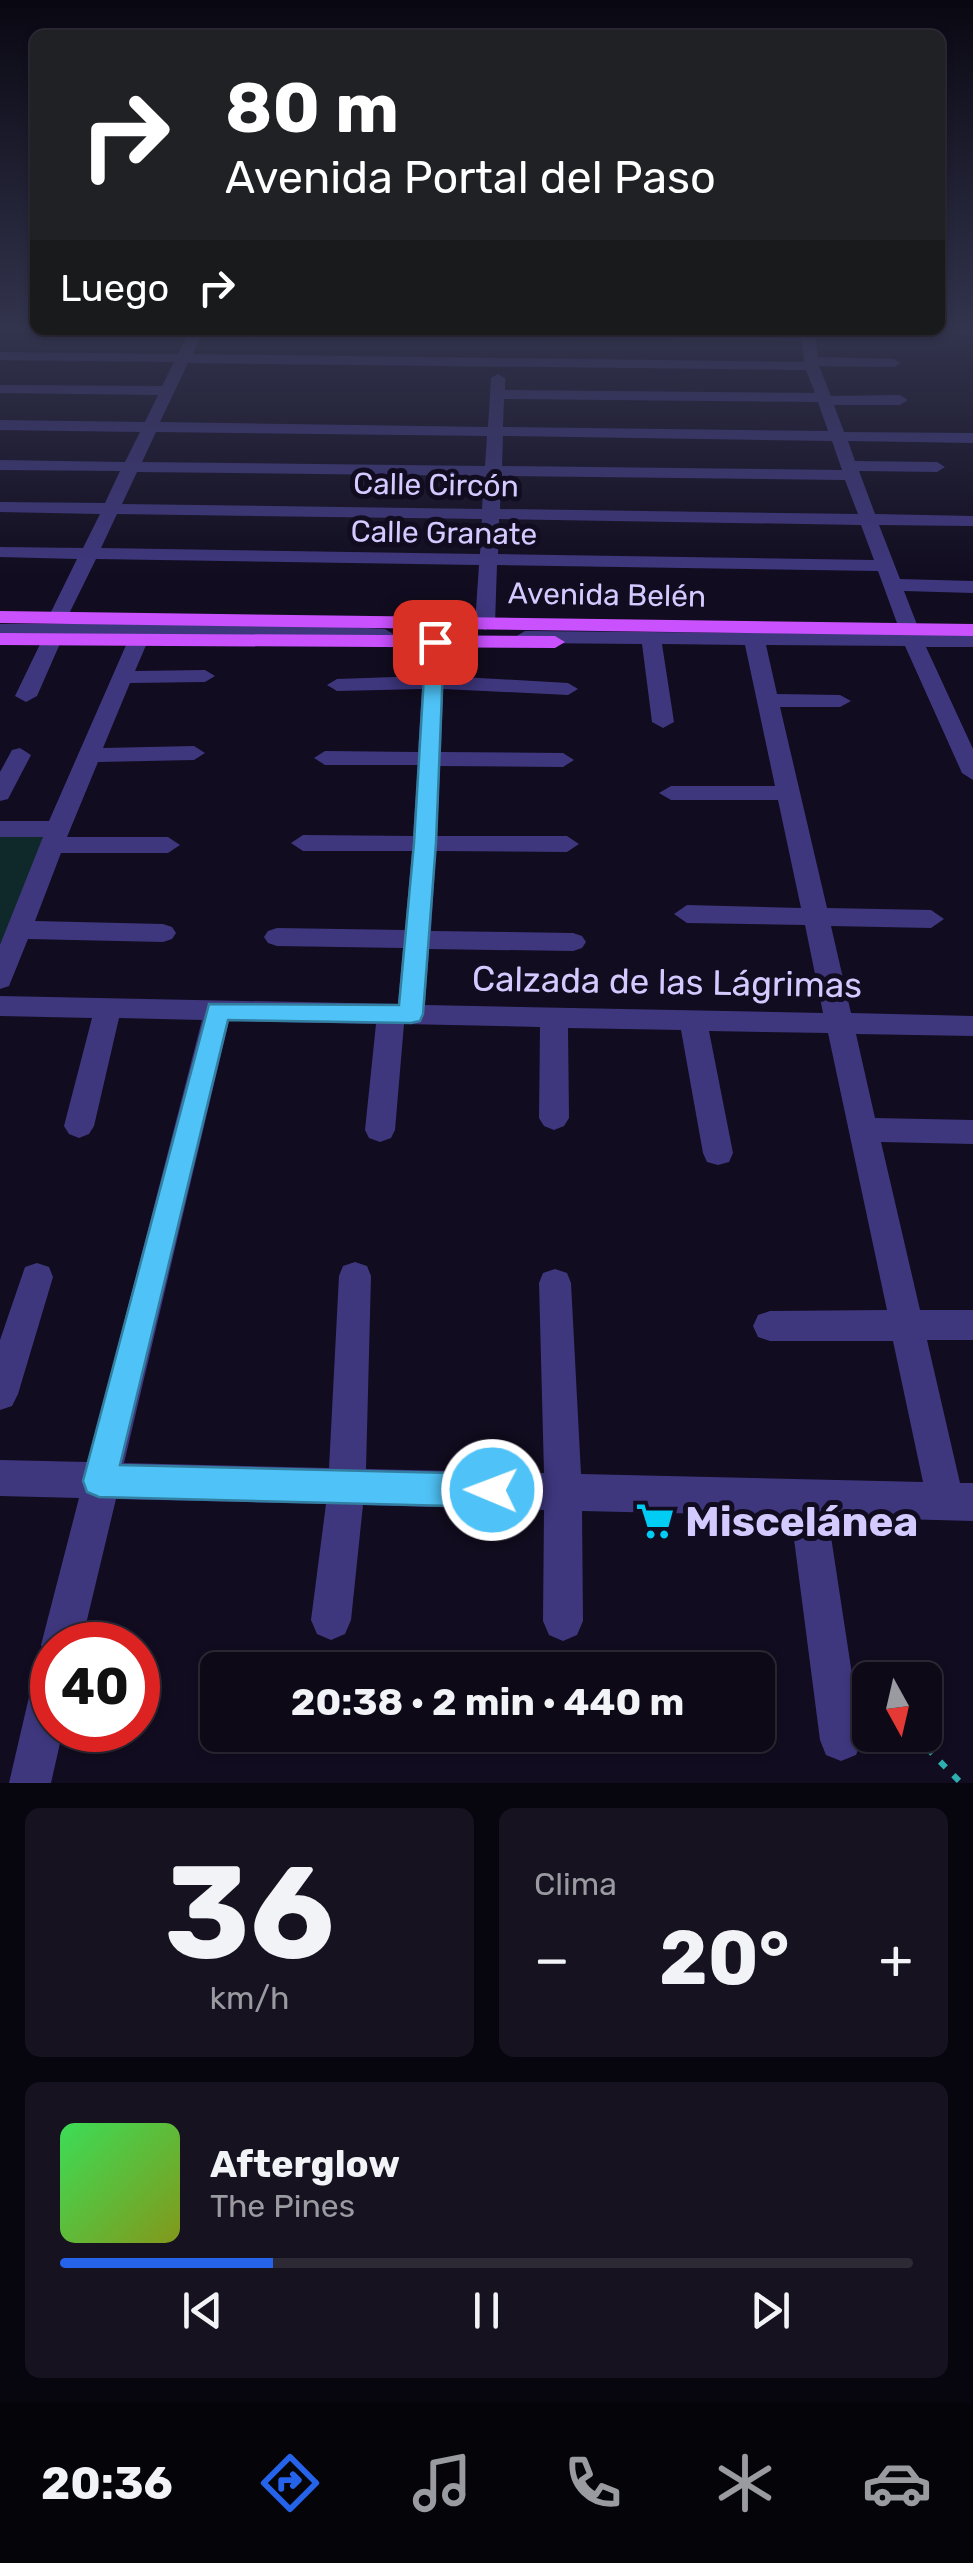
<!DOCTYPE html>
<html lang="es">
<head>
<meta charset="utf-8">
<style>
	body { margin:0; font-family:Rubik,sans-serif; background:#161220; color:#f1f3f6; height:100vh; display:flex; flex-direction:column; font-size:38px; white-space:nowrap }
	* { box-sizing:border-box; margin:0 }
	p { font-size:32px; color:#9a9aa1 }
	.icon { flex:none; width:55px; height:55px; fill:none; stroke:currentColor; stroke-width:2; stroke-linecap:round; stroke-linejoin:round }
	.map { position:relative; height:1783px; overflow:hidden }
	.panel { display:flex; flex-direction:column; gap:25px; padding:25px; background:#07050d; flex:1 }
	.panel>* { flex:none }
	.guide { position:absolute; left:30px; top:30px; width:915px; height:305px; border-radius:15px; box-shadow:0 2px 8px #0004,0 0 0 2px #2d2a36; background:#202124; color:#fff; overflow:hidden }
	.needle { width:65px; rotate:172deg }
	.buttons { position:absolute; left:852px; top:1662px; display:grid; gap:20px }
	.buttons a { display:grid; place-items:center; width:90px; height:90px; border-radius:15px; background:#0d0917; box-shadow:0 2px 8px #0004,0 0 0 2px #2d2a36; font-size:50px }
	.speed { position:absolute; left:30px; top:1622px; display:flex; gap:20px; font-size:50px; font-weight:700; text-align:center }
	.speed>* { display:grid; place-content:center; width:130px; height:130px; border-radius:50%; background:#0d0917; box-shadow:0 2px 8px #0004,0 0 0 2px #2d2a36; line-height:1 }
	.speed .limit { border:15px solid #d22; background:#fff; color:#111 }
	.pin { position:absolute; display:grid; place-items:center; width:85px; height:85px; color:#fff; margin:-42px; border-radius:20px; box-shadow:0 5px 15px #0006 }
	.me { position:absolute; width:110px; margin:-55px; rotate:271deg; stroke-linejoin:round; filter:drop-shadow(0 0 8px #0008) }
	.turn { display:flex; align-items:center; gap:35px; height:210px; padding:0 30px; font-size:45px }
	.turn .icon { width:130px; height:130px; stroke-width:2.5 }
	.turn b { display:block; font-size:70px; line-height:85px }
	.then { display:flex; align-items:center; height:95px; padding:0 30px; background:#0003; gap:20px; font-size:38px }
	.big { font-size:75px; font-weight:700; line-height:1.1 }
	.panel .widget { flex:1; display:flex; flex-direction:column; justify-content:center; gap:15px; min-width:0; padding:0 35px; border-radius:15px; background:#161220 }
	.panel .dial { align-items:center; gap:0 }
	.dial b { font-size:130px; line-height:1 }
	.song { display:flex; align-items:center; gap:30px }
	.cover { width:120px; height:120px; border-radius:15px; background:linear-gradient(135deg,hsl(130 70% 55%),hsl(70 70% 35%)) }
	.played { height:10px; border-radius:5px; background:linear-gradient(90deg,#2563eb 25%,#2d2a36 25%) }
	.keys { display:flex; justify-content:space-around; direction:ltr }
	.heat { display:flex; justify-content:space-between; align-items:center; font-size:55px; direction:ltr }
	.panel .tiles { flex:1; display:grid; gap:25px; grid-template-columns:1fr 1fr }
	.widget:last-child { grid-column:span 2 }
	.trip { position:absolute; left:200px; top:1652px; width:575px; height:100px; border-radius:15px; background:#0d0917; box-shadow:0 2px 8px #0004,0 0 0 2px #2d2a36; font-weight:700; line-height:100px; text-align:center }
	.menu { display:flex; height:160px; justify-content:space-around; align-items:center; background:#050409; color:#9a9aa1 }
	.menu .icon { width:70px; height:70px }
	.menu .selected { color:#2563eb }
	.menu b { font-size:45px; color:#f1f3f6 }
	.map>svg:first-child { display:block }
</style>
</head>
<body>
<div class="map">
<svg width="973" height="1783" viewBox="0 0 973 1783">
	<rect width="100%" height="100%" fill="#110c1f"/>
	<path fill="#0f2829" d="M 0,833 L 60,834 L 0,980 Z"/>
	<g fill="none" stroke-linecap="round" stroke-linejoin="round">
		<path stroke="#2dafb0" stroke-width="6" stroke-dasharray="8 11" stroke-linecap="butt" d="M 872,1741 L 922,1743 L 961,1783"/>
		<path fill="#3e377e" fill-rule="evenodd" d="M 955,327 L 973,327 L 973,335 L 950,334 L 950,328 Z
			M 190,330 L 204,330 L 193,354 L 804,362 L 802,341 L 324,334 L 317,330 L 888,330 L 882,335 L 815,334 L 818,357 L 894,359 L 901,363 L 894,367 L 819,366 L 831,396 L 900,395 L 908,400 L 900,405 L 834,405 L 844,432 L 973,433 L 973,443 L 848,441 L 855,461 L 937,462 L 945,467 L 937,472 L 859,471 L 875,514 L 973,516 L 973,526 L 879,525 L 900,579 L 973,581 L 973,593 L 904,591 L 921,635 L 973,635 L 973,647 L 926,647 L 973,749 L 973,780 L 962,773 L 905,646 L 766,645 L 777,694 L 840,695 L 851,701 L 840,707 L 780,707 L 827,908 L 931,910 L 944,919 L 931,928 L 831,926 L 851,1013 L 973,1016 L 973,1036 L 856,1034 L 875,1118 L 973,1120 L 973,1144 L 881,1142 L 920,1310 L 973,1310 L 973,1340 L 927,1340 L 960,1483 L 973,1483 L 973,1521 L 828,1517 L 862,1740 L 856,1755 L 841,1761 L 826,1755 L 820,1740 L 791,1516 L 582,1511 L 583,1621 L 577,1635 L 563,1641 L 549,1635 L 543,1621 L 544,1510 L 363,1505 L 351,1620 L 345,1634 L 331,1640 L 317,1634 L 311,1620 L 326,1504 L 116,1499 L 81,1645 L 52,1645 L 52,1662 L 47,1659 L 41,1645 L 79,1498 L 0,1496 L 0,1460 L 88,1462 L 202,1020 L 119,1018 L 94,1126 L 89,1134 L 79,1138 L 69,1134 L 64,1126 L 92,1018 L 0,1016 L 0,996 L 398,1004 L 403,948 L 277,946 L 268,943 L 264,937 L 268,931 L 277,928 L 405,930 L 412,851 L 303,851 L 291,843 L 303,835 L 413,836 L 418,765 L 325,765 L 314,758 L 325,751 L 418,752 L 422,689 L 337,691 L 327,685 L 337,679 L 423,676 L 425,642 L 435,636 L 445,642 L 444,676 L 568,683 L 578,689 L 568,695 L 443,689 L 441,752 L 563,753 L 574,760 L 563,767 L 440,766 L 437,836 L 567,836 L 579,844 L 567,852 L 436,851 L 431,931 L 573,933 L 582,936 L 586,942 L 582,948 L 573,951 L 429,949 L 425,1005 L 823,1013 L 805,925 L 687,923 L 674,914 L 687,905 L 801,908 L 778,800 L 671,800 L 659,793 L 671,786 L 775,786 L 745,645 L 662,644 L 674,722 L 663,728 L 652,722 L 642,644 L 525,643 L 515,637 L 525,631 L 901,634 L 878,571 L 497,565 L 495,624 L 485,630 L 475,624 L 479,565 L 96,559 L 65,622 L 51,622 L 48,618 L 77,559 L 0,557 L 0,547 L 83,548 L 100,514 L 0,512 L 0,502 L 105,503 L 120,471 L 0,470 L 0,460 L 125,462 L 140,432 L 0,430 L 0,420 L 145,422 L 158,395 L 0,393 L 0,385 L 162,386 L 174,362 L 0,360 L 0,352 L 178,354 ZM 188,363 L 806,370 L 815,393 L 505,390 L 505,378 L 498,374 L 491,378 L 488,427 L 160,422 ZM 504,399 L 818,402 L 828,431 L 503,427 ZM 156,432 L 487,436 L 485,466 L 142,462 ZM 503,436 L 832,441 L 842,470 L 502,466 ZM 137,472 L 484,476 L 482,509 L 122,504 ZM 501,476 L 845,480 L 858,514 L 500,509 ZM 117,514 L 482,519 L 480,554 L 101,548 ZM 499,519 L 861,525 L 874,560 L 498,554 ZM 229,1021 L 376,1024 L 365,1130 L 369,1138 L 380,1142 L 391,1138 L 395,1130 L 404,1024 L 540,1027 L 539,1118 L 544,1126 L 554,1130 L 564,1126 L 569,1118 L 568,1028 L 681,1030 L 703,1153 L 707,1162 L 718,1165 L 729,1162 L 733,1153 L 709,1031 L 828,1033 L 887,1310 L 770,1311 L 758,1315 L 753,1326 L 758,1337 L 770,1341 L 893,1341 L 923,1482 L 581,1474 L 571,1283 L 567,1273 L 555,1269 L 543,1273 L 539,1283 L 544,1473 L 366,1469 L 371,1276 L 367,1266 L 355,1262 L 343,1266 L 339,1276 L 329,1468 L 124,1463 Z
			M 147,613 L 154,615 L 155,624 L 298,624 L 385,629 L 395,635 L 385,641 L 298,636 L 150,636 L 135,671 L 205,670 L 215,676 L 205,682 L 130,683 L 103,748 L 194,746 L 205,753 L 194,760 L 98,762 L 67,837 L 168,837 L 180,845 L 168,853 L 61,853 L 35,921 L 163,924 L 172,927 L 176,933 L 172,939 L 163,942 L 28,939 L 9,986 L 0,989 L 0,945 L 43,837 L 0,837 L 0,821 L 49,821 L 130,636 L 60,636 L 62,639 L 37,696 L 26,702 L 15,696 L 44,636 L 0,636 L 0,624 L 135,624 L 140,615 Z
			M 20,748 L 31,755 L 8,799 L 0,801 L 0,772 L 12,750 Z
			M 37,1263 L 49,1267 L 53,1277 L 18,1394 L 12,1406 L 0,1410 L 0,1340 L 25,1267 Z
			M 52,1664 L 52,1730 L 63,1730 L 51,1783 L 9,1783 L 32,1684 L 38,1670 Z"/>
		<path fill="#c951fe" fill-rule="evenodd" d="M 0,611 L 973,624 L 973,636 L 0,623 Z
			M 0,633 L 555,636 L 565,642 L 555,648 L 0,645 Z"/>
	</g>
	<linearGradient id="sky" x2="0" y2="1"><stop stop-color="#090711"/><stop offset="0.57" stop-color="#32344d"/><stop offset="1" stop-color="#32344d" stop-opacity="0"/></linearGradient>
	<rect width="973" height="576" fill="url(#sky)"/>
	<path fill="#4fc3f7" stroke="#337fa1" stroke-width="2.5" d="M 435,636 L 444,642 L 436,843 L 423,1014 L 420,1021 L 411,1023 L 228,1020 L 120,1465 L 492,1474 L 504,1478 L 509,1490 L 504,1502 L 492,1507 L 99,1497 L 87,1492 L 83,1481 L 209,1004 L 399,1005 L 414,843 L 426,642 Z"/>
	<defs>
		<g id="supermarket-bare" transform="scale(3)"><path d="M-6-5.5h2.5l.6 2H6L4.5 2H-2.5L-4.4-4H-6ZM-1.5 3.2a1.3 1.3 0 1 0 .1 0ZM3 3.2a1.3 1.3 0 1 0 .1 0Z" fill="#01ccf4" stroke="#110c1f" stroke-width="2.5" paint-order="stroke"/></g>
	</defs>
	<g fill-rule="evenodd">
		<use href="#supermarket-bare" x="655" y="1521"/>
	</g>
	<g text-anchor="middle" stroke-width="10" stroke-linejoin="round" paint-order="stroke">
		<g font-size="30" fill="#d3caff" stroke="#110c1f">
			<text transform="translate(436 485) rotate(1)" y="10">Calle Circón</text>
			<text transform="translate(444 533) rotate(1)" y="10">Calle Granate</text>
			<text transform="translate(607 595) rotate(1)" y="10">Avenida Belén</text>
		</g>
		<g font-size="35" fill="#d3caff" stroke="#110c1f">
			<text transform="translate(667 982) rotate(1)" y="12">Calzada de las Lágrimas</text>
		</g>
		<g font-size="42" font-weight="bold" fill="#d3caff" stroke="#110c1f" text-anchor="start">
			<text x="685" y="1536">Miscelánea</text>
		</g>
	</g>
</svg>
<div class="buttons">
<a><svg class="needle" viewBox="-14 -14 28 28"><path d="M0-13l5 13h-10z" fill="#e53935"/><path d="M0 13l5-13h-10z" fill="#9a9aa1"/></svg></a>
</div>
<div class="speed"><div class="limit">40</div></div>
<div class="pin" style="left:435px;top:642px;background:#d93025"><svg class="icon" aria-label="arrive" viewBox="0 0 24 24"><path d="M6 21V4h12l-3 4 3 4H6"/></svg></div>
<svg class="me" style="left:492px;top:1490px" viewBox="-20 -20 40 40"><circle r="17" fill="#4fc3f7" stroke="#fff" stroke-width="3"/><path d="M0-11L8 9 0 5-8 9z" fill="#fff"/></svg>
<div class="trip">20:38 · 2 min · 440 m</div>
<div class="guide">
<div class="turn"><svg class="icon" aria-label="right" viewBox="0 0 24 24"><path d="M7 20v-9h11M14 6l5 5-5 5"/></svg><div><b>80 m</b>Avenida Portal del Paso</div></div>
<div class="then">Luego<svg class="icon" aria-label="right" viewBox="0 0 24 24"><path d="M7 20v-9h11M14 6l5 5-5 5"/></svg></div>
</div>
</div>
<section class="panel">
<div class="tiles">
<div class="widget dial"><b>36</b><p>km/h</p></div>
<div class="widget"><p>Clima</p>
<div class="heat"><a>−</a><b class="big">20°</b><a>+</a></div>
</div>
<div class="widget">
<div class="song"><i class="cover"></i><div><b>Afterglow</b><p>The Pines</p></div></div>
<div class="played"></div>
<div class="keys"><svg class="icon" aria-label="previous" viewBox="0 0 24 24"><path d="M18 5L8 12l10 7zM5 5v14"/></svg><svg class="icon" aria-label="pause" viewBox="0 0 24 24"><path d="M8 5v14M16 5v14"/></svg><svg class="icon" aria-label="next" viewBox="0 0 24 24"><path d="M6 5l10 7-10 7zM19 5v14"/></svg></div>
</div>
</div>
</section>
<nav class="menu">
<b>20:36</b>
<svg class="icon selected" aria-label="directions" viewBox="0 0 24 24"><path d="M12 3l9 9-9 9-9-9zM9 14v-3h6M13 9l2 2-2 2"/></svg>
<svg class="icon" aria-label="music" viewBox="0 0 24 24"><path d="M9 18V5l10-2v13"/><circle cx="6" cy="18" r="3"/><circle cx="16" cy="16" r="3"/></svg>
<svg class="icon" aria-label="phone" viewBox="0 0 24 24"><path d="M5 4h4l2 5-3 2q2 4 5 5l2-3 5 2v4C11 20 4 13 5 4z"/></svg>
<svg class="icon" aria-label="climate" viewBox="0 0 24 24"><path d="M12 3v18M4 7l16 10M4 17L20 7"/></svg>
<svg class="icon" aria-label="car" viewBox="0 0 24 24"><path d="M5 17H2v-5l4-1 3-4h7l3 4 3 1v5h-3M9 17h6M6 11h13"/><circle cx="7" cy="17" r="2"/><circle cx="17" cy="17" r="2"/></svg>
</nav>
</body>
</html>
